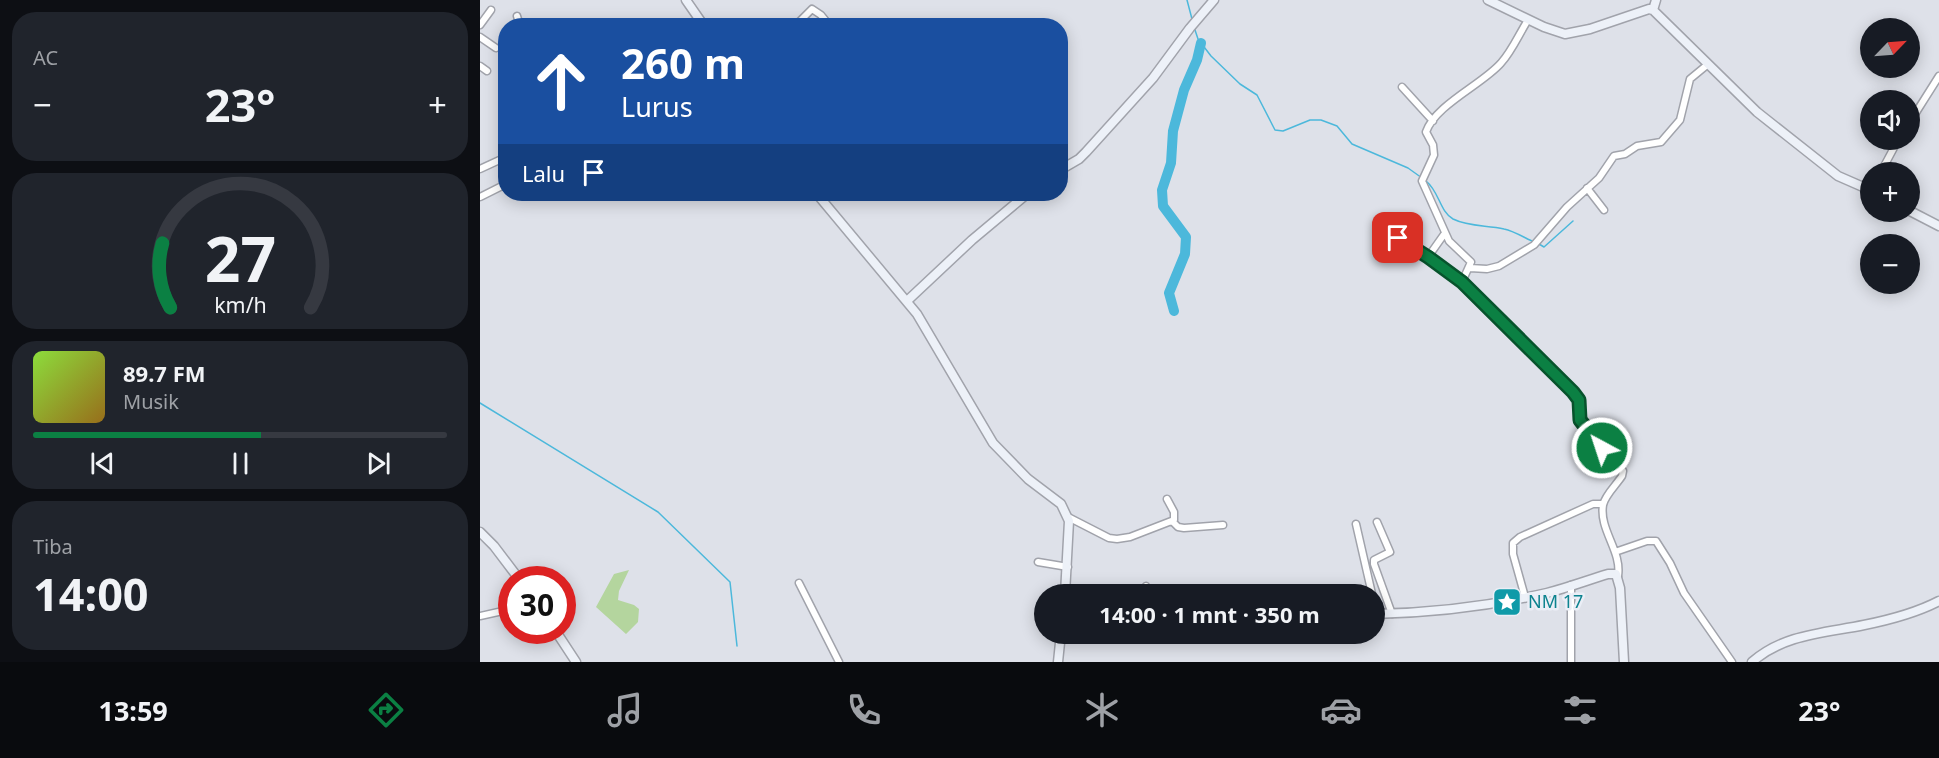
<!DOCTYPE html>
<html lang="id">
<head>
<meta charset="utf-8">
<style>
	body { margin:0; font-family:"Noto Sans",sans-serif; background:#20242c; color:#f1f3f6; height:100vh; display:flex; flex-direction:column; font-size:22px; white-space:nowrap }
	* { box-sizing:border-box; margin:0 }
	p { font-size:20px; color:#9ea1a6 }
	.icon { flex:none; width:33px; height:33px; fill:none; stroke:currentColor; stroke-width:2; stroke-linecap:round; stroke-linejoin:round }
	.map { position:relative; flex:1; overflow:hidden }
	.drawer { display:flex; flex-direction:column; gap:12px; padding:12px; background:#0d0f14; width:480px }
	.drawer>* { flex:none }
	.hud { position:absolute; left:18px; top:18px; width:570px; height:183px; border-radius:24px; box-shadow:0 3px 15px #0003; background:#1a4fa0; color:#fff; overflow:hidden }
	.needle { width:39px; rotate:65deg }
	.buttons { position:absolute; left:1380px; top:18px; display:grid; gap:12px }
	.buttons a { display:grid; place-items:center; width:60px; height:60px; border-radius:50%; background:#171b24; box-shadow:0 3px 15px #0003; font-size:30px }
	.speed { position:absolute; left:18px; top:566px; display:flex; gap:12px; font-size:30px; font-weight:700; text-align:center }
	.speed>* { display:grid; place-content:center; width:78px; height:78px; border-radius:50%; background:#171b24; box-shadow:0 3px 15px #0003; line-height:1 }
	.speed .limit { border:9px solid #d22; background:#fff; color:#111 }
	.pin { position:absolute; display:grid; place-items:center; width:51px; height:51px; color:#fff; margin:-26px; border-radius:12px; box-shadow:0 3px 9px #0006 }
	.me { position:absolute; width:66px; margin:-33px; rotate:320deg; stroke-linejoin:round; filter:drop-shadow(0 0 4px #0008) }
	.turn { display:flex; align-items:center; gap:21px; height:126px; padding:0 24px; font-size:27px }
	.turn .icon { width:78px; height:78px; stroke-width:2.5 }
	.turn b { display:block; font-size:42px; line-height:51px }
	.then { display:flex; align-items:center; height:57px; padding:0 24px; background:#0003; gap:12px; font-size:22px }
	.big { font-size:45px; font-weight:700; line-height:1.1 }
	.drawer .card { flex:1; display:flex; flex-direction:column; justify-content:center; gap:9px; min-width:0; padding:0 21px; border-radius:24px; background:#20242c }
	.drawer .dial { align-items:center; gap:0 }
	.dial svg { height:156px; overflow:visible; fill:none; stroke:#363941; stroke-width:7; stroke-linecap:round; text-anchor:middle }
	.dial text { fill:#f1f3f6; stroke:none }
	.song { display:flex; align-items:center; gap:18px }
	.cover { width:72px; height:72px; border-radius:9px; background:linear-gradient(135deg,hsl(90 70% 55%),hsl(40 70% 35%)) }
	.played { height:6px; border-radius:3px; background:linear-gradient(90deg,#0b8043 55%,#363941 55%) }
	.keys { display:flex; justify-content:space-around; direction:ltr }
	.heat { display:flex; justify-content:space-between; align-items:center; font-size:33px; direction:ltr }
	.trip { position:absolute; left:554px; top:584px; width:351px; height:60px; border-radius:30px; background:#171b24; box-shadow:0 3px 15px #0003; font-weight:700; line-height:60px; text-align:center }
	.menu { display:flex; height:96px; justify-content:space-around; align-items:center; background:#090b0e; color:#9ea1a6 }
	.menu .icon { width:42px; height:42px }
	.menu .selected { color:#0b8043 }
	.menu b { font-size:27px; color:#f1f3f6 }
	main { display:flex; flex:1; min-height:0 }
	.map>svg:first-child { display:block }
</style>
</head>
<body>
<main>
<section class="drawer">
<div class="card"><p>AC</p>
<div class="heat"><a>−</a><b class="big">23°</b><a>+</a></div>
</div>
<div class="card dial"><svg viewBox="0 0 100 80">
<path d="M14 69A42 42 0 1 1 86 69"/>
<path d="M14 69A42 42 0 0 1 10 36" stroke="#0b8043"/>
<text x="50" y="56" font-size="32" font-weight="700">27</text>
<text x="50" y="72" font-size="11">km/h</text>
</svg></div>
<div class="card">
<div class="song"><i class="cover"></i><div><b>89.7 FM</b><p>Musik</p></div></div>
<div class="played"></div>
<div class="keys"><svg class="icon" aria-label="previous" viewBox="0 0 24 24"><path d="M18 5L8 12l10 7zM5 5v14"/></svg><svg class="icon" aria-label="pause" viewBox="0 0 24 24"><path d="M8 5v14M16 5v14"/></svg><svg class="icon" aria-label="next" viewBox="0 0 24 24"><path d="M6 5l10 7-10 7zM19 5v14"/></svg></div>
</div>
<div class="card"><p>Tiba</p><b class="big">14:00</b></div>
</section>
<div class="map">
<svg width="1459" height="662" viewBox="0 0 1459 662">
	<rect width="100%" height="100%" fill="#dee1e9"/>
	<path fill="#b4d59e" d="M 149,570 L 139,591 L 138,600 L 154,605 L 159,609 L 158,622 L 146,634 L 116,607 L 134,574 Z"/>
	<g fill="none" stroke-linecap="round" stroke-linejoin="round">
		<path stroke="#4cb8db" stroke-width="1.5" d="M 707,0 L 712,19
			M 714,27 L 718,39 L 731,56 L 760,84 L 777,95 L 795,130 L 803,131 L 830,120 L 841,120 L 857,126 L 872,144 L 928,168 L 942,178
			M 946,181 C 959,191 960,212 973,219 C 989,227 1007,225 1024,229 C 1034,231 1045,238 1054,242
			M 1059,244 L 1064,247 L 1093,221
			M 0,403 L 178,512 L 250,582 L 257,646"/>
		<path stroke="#4cb8db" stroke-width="10" d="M 694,311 L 689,293 L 705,254 L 706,237 L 683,206 L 682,190 L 691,163 L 693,131 L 704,90 L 717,60 L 721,43"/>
		<g stroke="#a1a3ab" stroke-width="9">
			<path id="street" d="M 37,16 L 40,26
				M 1048,20 C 1039,34 1032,51 1021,63 C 1003,84 955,105 946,132 L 953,145 L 954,155 L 942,181 L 969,241 L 991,262 L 982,282 L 983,284 L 1097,397 L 1099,404 L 1100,420 L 1143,471 L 1142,476 C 1137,484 1125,495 1123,505 C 1119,530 1142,551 1138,576
				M 0,25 L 11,10
				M 315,26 L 332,9 L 341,15 L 350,26
				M 0,37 L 16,48
				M 0,66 L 7,71
				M 922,87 L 953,121
				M 1430,122 L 1459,76
				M 0,169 L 26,157
				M 1401,172 L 1418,140
				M 1107,188 L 1124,210
				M 0,197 L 26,184
				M 918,238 L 948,257 L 982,282
				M 948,257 L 965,233
				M 990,268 L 1007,269 L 1019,266 L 1054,245 L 1087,207 L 1119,178 L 1134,156 L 1145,154 L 1157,146 L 1181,142 L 1200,120 L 1210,79 L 1227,65
				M 588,517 L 629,538 L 637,539 L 650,537 L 694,520 L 694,512 L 687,499
				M 693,522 L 698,527 L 704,528 L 743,525
				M 897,522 L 910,552 L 894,560 L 894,564 L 912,614
				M 876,524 L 892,594
				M 1135,552 L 1167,541 L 1176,541 L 1190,563 L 1204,593 L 1252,662
				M 558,562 L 588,567
				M 319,583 L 359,662
				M 666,586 L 668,594
				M 1045,597 L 1033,554 L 1033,543 L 1040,537 L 1113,504 L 1123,504
				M 894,603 L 897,614
				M 0,616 L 32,609
				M 1091,662 L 1091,585"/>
		</g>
		<g stroke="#a1a3ab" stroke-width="11">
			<path id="secondary" d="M 206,0 L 224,26
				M 1008,0 L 1064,27 L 1085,34 L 1110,29 L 1169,9 L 1173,10 L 1176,0
				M 1173,10 L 1277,112 L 1358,176 L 1390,190
				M 580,170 L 599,159 L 606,152 L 673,78 L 710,28 L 734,0
				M 337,194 L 437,314 L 513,443 L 548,479 L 581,504 L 589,521 L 585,594
				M 1430,211 L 1459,226
				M 427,301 L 492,240 L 547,194
				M 0,532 L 14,546 L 39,579
				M 894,614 C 952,613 1010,606 1067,593 C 1087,588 1108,580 1128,574 L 1136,574 L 1140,588 L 1144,662
				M 75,630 L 96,662
				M 656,633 L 702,636 L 719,633
				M 578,662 L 581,633
				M 1272,662 C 1304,634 1345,633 1384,625 C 1409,620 1436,613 1459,601"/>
		</g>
		<use href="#street" stroke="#fff" stroke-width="6"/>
		<use href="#secondary" stroke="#edf1f8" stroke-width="8"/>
	</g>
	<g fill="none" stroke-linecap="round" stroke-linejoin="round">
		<g stroke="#07532c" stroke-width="15">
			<path id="route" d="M 918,238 L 948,257 L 982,282 L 1093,392 L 1099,400 L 1100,420 L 1122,448"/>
		</g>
		<use href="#route" stroke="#0b8043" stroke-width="10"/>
	</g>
	<defs>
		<g id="sight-square" transform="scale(1.5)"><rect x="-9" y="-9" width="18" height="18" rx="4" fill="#0f9aa8" stroke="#ebeef6"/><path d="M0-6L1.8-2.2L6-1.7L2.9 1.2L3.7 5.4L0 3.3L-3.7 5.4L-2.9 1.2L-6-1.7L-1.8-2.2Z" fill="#fff"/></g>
	</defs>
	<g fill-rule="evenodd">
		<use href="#sight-square" x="1027" y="602"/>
	</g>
	<g text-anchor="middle" stroke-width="5" stroke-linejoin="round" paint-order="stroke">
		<g font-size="18" fill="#0d838f" stroke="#ebeef6" text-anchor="start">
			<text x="1048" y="608">NM 17</text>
		</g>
	</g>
</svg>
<div class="buttons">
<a><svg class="needle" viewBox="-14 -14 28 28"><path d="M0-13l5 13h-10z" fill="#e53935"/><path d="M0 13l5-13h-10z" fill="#9ea1a6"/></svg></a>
<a><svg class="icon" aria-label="sound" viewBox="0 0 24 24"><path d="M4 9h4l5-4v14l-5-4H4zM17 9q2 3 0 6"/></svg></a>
<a>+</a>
<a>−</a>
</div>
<div class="speed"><div class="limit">30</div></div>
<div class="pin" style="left:918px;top:238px;background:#d93025"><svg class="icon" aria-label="arrive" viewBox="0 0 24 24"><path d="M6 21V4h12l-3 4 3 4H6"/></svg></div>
<svg class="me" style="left:1122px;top:448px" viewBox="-20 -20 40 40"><circle r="17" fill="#0b8043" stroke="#fff" stroke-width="3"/><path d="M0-11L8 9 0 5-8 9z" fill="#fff"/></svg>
<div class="trip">14:00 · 1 mnt · 350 m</div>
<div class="hud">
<div class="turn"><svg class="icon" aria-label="ahead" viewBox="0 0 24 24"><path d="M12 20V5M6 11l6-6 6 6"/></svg><div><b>260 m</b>Lurus</div></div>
<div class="then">Lalu<svg class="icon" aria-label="arrive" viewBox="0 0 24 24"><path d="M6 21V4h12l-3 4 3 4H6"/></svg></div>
</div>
</div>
</main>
<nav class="menu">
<b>13:59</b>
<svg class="icon selected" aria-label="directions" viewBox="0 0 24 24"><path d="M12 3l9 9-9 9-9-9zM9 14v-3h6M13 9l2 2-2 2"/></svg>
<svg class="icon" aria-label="music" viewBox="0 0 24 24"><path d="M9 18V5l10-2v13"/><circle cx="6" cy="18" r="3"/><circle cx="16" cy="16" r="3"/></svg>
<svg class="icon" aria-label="phone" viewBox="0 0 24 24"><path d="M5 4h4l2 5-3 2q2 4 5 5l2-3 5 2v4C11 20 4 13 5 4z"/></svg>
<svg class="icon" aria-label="climate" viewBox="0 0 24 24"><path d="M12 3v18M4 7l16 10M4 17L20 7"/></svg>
<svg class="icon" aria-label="car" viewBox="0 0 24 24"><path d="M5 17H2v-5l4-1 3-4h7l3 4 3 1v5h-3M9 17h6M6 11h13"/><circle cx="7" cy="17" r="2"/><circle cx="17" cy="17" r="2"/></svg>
<svg class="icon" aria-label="filters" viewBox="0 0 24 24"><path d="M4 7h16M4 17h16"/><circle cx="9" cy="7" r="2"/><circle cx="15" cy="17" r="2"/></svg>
<b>23°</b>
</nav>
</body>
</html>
